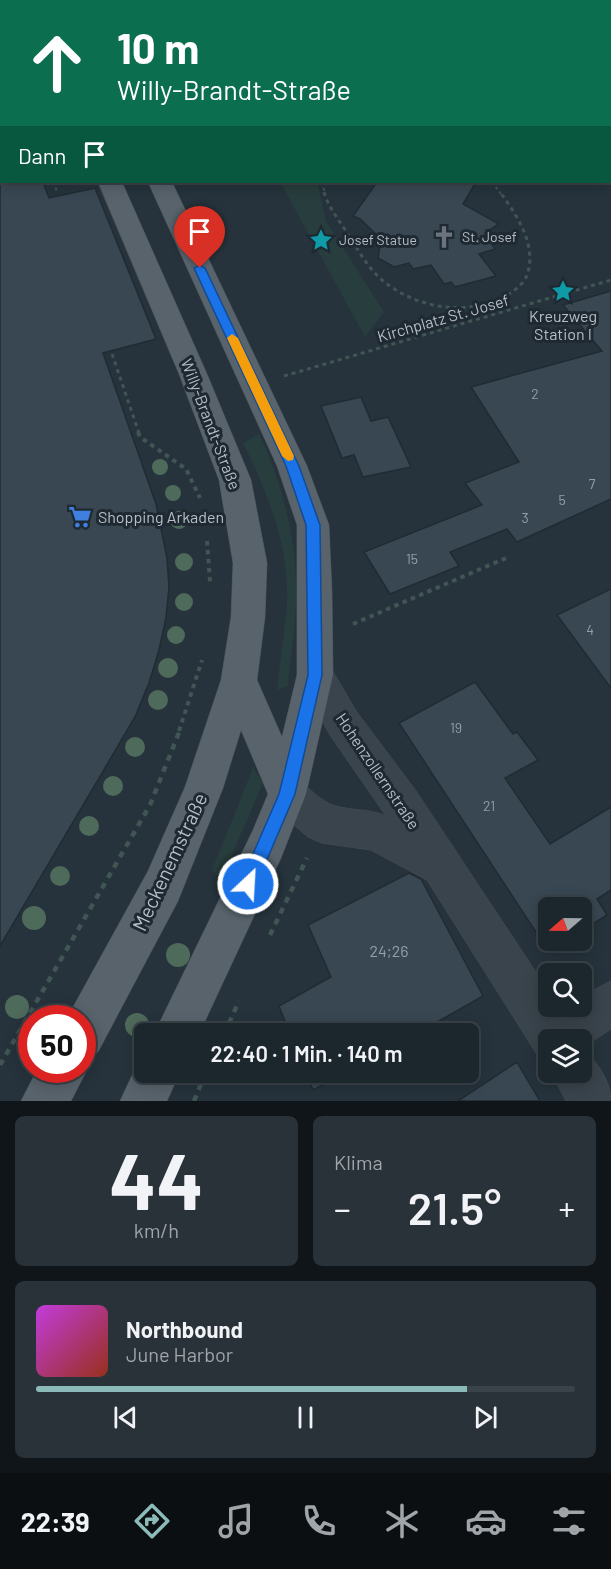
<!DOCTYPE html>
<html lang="de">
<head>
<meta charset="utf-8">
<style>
	body { margin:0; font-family:Barlow,sans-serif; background:#293239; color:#f1f3f6; height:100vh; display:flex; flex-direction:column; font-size:22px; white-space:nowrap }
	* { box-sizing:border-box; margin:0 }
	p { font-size:20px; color:#a0a5aa }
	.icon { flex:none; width:33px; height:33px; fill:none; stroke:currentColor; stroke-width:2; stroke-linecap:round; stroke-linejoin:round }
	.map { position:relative; height:1101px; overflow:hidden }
	.side { display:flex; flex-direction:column; gap:15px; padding:15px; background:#0f1519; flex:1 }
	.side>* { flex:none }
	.banner { position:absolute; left:0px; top:0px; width:612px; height:183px; box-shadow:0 3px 15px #0003,0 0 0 2px #3a4349; background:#0b6e4f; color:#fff; overflow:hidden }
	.needle { width:39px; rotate:250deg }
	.controls { position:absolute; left:538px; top:897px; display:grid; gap:12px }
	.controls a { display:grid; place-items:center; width:54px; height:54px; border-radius:9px; background:#1c262d; box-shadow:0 3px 15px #0003,0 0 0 2px #3a4349; font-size:30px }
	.speed { position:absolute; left:18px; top:1005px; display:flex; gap:12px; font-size:30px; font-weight:700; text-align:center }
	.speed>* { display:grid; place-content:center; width:78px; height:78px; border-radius:50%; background:#1c262d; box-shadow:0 3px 15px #0003,0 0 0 2px #3a4349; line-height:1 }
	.speed .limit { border:9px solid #d22; background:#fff; color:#111 }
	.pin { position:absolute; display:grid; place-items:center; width:51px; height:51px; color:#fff; margin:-62px -26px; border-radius:50% 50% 50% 0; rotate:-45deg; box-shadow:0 0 6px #0007 }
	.pin .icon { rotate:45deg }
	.me { position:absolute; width:66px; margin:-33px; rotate:25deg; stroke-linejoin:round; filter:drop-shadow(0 0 4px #0008) }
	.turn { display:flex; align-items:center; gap:21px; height:126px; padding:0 18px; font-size:27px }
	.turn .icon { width:78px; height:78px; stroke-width:2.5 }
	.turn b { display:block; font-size:42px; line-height:51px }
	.then { display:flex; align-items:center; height:57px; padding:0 18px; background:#0003; gap:12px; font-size:22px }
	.big { font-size:45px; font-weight:600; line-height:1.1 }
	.side .widget { flex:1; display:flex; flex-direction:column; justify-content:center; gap:9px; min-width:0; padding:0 21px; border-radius:9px; background:#293239 }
	.side .dial { align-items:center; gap:0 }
	.dial b { font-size:78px; line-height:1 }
	.song { display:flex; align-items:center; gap:18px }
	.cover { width:72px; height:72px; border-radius:9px; background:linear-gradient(135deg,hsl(290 70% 55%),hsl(10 70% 35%)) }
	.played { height:6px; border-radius:3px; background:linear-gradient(90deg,#8bbbb9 80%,#3a4349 80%) }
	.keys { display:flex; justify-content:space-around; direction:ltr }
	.heat { display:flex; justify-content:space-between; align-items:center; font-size:33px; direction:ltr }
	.side .tiles { flex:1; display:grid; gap:15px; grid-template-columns:1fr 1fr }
	.widget:last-child { grid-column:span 2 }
	.trip { position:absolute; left:134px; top:1023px; width:345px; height:60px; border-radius:9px; background:#1c262d; box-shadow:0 3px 15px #0003,0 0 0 2px #3a4349; font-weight:600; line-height:60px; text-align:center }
	.menu { display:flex; height:96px; justify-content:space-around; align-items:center; background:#0b0f12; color:#a0a5aa }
	.menu .icon { width:42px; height:42px }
	.menu .active { color:#8bbbb9 }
	.menu b { font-size:27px; color:#f1f3f6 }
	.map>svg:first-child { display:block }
</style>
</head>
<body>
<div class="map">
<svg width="611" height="1101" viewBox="0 0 611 1101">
	<rect width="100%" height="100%" fill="#26333c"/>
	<path fill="#283d3d" d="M 280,182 L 317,182 L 326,221 L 384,312 L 365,337 Z
		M 259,434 C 284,486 298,544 296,603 C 295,631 290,659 288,686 L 277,690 C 280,661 285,631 287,602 C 289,546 268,493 243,443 Z
		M 253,768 L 263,783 L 221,880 L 212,870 Z"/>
	<path fill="#384752" stroke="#212b33" stroke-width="1.5" d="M 0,182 L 43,182 L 49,198 L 95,188 L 156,339 L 103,353 L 156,504 L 167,558 L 169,587 L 166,618 L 159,650 L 149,683 L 135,717 L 0,946 Z
		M 377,182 L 476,182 L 463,204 L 499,224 L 485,233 L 495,249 L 479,254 L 496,276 L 455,287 L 451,282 L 444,284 L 431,265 L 413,269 L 409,263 L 394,267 L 378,258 L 381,239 L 360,219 L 353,216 Z
		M 611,291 L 611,499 L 517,542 L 507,529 L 450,552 L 459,566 L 390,594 L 364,552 L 482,505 L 465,483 L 519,462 L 471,387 L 602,351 L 563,305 Z
		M 361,397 L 371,421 L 388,417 L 411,467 L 363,477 L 354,455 L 342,458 L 321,406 Z
		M 611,589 L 611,688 L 557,615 Z
		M 475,682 L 513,734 L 517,732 L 538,760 L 505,778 L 550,844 L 611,807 L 611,890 L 597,899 L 607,915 L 582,931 L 582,908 L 549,908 L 549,940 L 567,940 L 549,952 L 399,723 Z
		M 409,873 L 421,879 L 483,996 L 416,1034 L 290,1034 L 279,1006 L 331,977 L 308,925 Z
		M 517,1062 L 540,1101 L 458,1101 Z
		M 306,1072 L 346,1072 L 313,1090 Z"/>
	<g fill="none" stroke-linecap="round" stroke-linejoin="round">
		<g stroke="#465058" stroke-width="1">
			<path id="minor" d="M 531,0 L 551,0 L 552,2 L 532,2 Z
				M 602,0 L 611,0 L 611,8 L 610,2 L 601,2 Z
				M 0,38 L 2,38 L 2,50 L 0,50 Z
				M 610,65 L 611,65 L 611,78 L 610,78 Z
				M 315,659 L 328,663 L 356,711 L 416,791 L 549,992 L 549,1006 L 558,1006 L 561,1010 L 566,1006 L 582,1006 L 582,996 L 611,981 L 611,1029 L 582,1048 L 582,1040 L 549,1040 L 549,1060 L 538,1056 L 427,880 L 371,850 L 322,843 L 308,837 L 273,807 L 268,794 L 273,781 L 287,775 C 305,782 315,797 330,804 C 346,811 368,808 386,816 L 330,735 L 297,675 L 302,663 Z
				M 582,1052 C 598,1059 611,1084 611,1101 L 566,1101 L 551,1072 L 582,1072 Z"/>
		</g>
		<g stroke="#465058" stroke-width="1">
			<path id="major" d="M 31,0 L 51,0 L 51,2 L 31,2 Z
				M 78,0 L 98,0 L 98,2 L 78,2 Z
				M 103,0 L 123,0 L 123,2 L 103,2 Z
				M 98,182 L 122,182 L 207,374 L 251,480 L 267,563 L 265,617 L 257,680 L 282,737 L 297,675 L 297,525 L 277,466 L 148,182 L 172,182 L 307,466 L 329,525 L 332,593 L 333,675 L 306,794 L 281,858 L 199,1034 L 154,1034 L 253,830 L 268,794 L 241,730 L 223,788 L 178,901 L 98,1052 L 82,1058 L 82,1018 L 67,1018 L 148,871 L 185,787 L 221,680 L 231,617 L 233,563 L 219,480 L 179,374 Z
				M 144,1054 L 144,1072 L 180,1072 L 167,1101 L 120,1101 L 141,1056 Z
				M 82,1059 L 87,1070 L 71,1101 L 21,1101 L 37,1070 L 82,1070 Z"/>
		</g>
		<path stroke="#415554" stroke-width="2" stroke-dasharray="3 3" stroke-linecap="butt" d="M 53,182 L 57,191
			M 322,182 L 325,194
			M 492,182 L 501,194"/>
		<path stroke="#415554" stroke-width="3" stroke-dasharray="4 4" stroke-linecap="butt" d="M 324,192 C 329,209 340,221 349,236 C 359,251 368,268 382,280 C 417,309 467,317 507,295 C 516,290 525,283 528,272 C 536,243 516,214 500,192
			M 477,305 L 487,318
			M 112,354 L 139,433
			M 284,376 L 611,280"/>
		<path stroke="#415554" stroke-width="4" stroke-dasharray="4.5 4.5" stroke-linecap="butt" d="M 138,432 L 140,437 L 186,469 L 200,498
			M 207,541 L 210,582
			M 353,624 L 506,558
			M 179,731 L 202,660"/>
		<path stroke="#415554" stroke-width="4.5" stroke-dasharray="6 6" stroke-linecap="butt" d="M 270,935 L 307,858
			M 224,1034 L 239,1001
			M 0,1065 L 150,805 L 180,730
			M 194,1101 L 206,1072"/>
		<use href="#minor" fill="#3a444c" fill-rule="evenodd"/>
		<use href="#major" fill="#58636c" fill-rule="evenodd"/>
	</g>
	<g fill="#4e6a5a">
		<circle cx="160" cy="467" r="8"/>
		<circle cx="173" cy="493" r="8"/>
		<circle cx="179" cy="520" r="9"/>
		<circle cx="184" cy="562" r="9"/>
		<circle cx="184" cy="602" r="9"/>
		<circle cx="176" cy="635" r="9"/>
		<circle cx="168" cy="668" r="10"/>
		<circle cx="158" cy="700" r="10"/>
		<circle cx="135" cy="747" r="10"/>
		<circle cx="113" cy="786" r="10"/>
		<circle cx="89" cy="826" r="10"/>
		<circle cx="60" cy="876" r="10"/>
		<circle cx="34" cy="918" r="12"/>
		<circle cx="178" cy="955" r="12"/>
		<circle cx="17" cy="1007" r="12"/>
		<circle cx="137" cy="1025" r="12"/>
	</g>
	<path fill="#1a73e8" stroke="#114b97" stroke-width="1.5" d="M 200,265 L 205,268 L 299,466 L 320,525 L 322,675 L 295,794 L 254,890 L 248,893 L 242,890 L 240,884 L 279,794 L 308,675 L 306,525 L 286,466 L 194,268 Z"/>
	<path fill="#f59e0b" d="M 232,334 L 238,338 L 294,456 L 293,460 L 288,461 L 282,456 L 227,338 Z"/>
	<defs>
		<g id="church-bare" transform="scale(1.8)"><path d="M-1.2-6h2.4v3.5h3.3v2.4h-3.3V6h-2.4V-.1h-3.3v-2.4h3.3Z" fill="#6b7280" stroke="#1f2931" stroke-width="2.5" paint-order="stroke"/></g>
		<g id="sight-bare" transform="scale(1.8)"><path d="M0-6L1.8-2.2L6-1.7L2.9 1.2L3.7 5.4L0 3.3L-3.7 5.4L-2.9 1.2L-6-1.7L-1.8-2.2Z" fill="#0f9aa8" stroke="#1f2931" stroke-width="2.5" paint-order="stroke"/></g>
		<g id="supermarket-bare" transform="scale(1.8)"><path d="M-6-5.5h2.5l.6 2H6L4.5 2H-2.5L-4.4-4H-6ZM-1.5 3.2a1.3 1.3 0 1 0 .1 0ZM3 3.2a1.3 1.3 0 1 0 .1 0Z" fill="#3f7fe0" stroke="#1f2931" stroke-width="2.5" paint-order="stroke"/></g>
	</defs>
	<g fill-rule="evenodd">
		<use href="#church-bare" x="444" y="237"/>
		<use href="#sight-bare" x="321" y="240"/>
		<use href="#sight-bare" x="563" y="291"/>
		<use href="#supermarket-bare" x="80" y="517"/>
	</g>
	<g text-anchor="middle" stroke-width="6" stroke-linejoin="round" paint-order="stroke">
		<g font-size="14" fill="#b6bfc8" stroke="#1f2931" text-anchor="start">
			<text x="462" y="242">St. Josef</text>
			<text x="339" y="245">Josef Statue</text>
		</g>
		<g font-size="14" fill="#949fa9">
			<text x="535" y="399">2</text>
			<text x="592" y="489">7</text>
			<text x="562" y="505">5</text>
			<text x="525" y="523">3</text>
			<text x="412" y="564">15</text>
			<text x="590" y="635">4</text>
			<text x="456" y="733">19</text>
			<text x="489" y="811">21</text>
		</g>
		<g font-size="16" fill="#b6bfc8" stroke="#1f2931">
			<text x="563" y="322">Kreuzweg<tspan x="563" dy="18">Station I</tspan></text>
			<text x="98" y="523" text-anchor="start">Shopping Arkaden</text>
		</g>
		<g font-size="16" fill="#b6bfc8" stroke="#1f2931">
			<text transform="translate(443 318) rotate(-16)" y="6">Kirchplatz St. Josef</text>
			<text transform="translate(211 424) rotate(69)" y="6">Willy-Brandt-Straße</text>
			<text transform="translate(378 771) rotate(56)" y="6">Hohenzollernstraße</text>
		</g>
		<g font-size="16" fill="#949fa9">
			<text x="389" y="957">24;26</text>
		</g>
		<g font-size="20" fill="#b6bfc8" stroke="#1f2931">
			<text transform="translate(170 862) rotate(-65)" y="7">Meckenemstraße</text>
		</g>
	</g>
</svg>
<div class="controls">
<a><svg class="needle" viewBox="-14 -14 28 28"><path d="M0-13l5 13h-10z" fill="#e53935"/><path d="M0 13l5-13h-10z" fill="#a0a5aa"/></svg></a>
<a><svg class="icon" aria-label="search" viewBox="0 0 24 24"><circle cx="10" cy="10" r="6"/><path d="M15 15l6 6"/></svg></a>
<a><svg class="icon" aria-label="layers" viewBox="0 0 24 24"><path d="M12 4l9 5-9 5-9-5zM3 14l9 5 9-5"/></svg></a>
</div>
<div class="speed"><div class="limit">50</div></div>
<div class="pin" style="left:200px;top:268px;background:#d93025"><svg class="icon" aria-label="arrive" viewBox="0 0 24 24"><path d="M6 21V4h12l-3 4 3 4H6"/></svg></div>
<svg class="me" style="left:248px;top:884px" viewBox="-20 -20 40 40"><circle r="17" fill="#1a73e8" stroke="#fff" stroke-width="3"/><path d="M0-11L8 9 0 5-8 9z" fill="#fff"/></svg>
<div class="trip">22:40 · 1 Min. · 140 m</div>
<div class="banner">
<div class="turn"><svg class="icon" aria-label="ahead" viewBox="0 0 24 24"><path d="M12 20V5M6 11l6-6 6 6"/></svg><div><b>10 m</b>Willy-Brandt-Straße</div></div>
<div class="then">Dann<svg class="icon" aria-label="arrive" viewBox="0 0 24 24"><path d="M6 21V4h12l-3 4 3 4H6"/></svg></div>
</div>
</div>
<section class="side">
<div class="tiles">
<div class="widget dial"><b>44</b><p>km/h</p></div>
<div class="widget"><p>Klima</p>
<div class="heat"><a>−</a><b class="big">21.5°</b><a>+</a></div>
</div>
<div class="widget">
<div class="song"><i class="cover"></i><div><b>Northbound</b><p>June Harbor</p></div></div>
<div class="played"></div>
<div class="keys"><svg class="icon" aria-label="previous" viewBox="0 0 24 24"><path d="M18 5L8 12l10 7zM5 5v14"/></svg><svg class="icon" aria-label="pause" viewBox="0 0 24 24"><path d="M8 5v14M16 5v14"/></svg><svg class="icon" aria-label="next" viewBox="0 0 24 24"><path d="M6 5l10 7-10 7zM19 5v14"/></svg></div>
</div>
</div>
</section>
<nav class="menu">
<b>22:39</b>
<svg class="icon active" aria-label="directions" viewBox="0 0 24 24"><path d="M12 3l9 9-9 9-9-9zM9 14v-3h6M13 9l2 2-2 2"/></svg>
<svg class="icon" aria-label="music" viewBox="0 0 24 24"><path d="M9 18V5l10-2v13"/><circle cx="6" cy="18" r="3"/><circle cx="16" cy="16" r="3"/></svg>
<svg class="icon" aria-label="phone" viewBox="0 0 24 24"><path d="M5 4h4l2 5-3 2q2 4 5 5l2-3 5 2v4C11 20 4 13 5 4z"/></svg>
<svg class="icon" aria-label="climate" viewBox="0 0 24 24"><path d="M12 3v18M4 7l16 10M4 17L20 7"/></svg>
<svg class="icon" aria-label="car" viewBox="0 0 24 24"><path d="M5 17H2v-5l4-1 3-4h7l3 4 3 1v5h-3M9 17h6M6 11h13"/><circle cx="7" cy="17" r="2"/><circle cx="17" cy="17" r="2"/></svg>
<svg class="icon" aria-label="filters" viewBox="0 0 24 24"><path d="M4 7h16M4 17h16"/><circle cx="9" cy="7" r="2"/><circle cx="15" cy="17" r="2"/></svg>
</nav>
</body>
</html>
